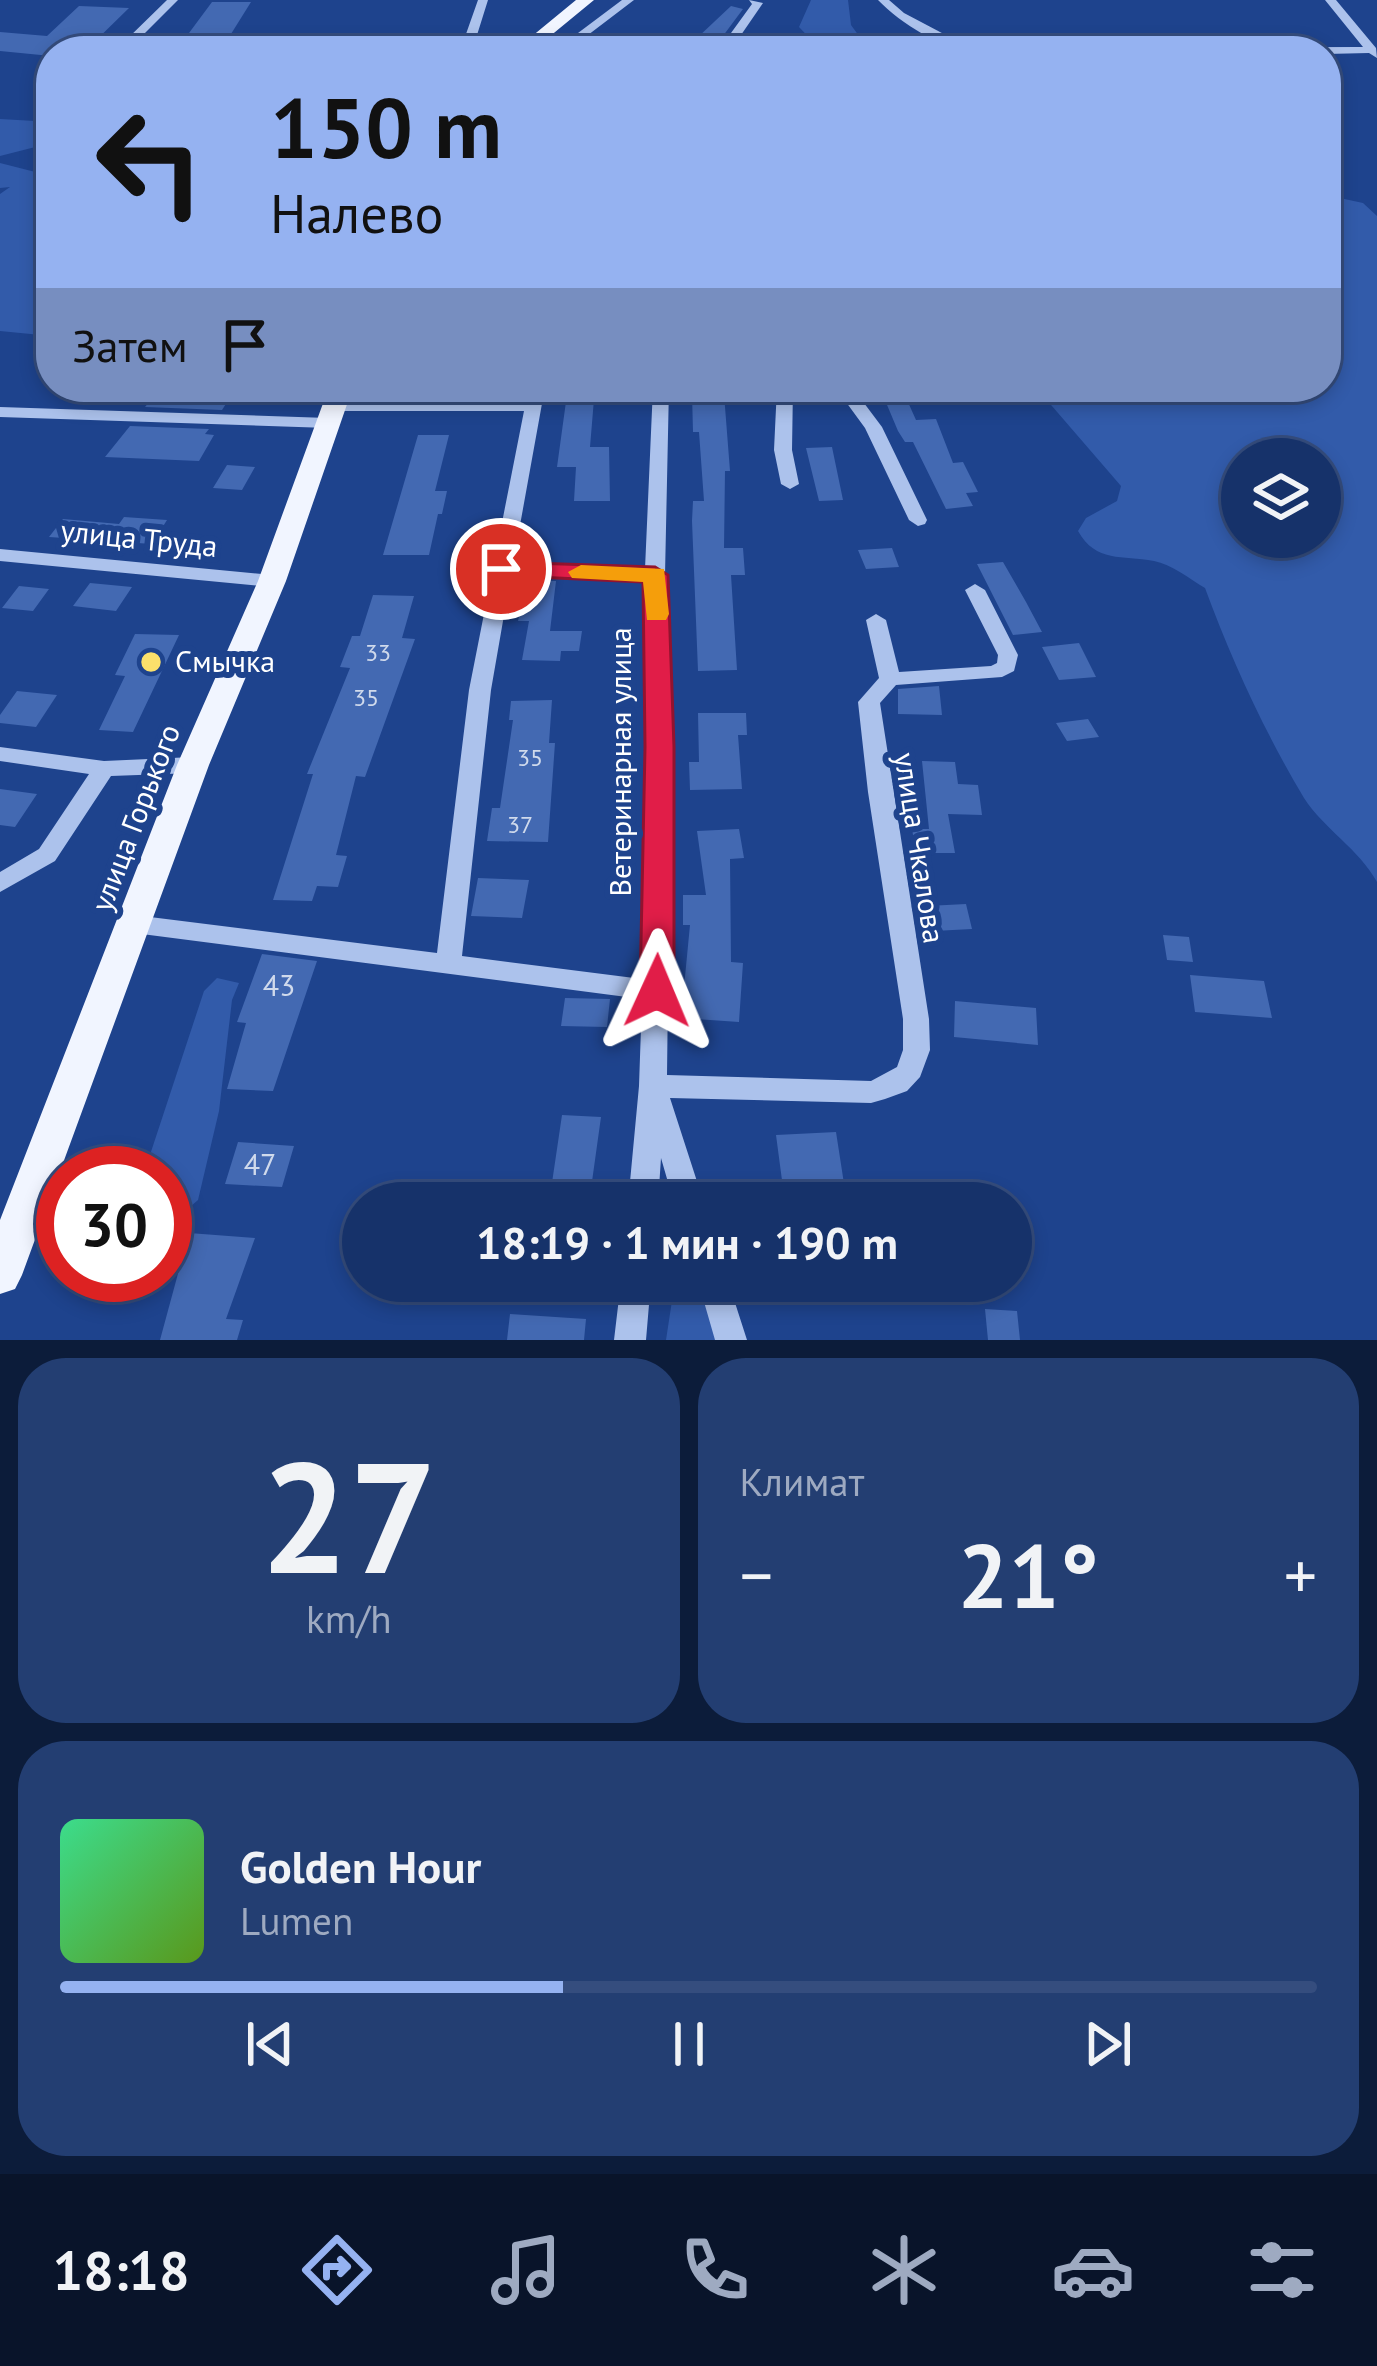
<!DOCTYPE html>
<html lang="ru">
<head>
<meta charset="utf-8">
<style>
	body { margin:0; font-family:"PT Sans",sans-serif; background:#233e72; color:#f1f3f6; height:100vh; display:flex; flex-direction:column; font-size:45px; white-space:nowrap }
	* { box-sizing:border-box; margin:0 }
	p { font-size:39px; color:#9eaac1 }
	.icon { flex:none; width:66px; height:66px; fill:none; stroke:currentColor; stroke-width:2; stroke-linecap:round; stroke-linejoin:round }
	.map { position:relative; height:1340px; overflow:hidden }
	.drawer { display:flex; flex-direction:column; gap:18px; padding:18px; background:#0c1c3a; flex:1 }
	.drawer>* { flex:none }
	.guide { position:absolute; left:36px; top:36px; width:1305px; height:366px; border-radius:48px; box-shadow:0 6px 18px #0003,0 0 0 3px #354d7e; background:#95b2f1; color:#111; overflow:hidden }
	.buttons { position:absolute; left:1221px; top:438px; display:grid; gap:24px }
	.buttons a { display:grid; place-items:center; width:120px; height:120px; border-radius:50%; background:#16326a; box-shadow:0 6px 18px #0003,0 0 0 3px #354d7e; font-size:60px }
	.speed { position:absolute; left:36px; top:1146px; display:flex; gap:24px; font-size:60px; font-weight:700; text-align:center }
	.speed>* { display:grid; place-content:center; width:156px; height:156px; border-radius:50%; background:#16326a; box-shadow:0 6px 18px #0003,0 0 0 3px #354d7e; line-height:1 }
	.speed .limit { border:18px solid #d22; background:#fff; color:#111 }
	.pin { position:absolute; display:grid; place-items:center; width:102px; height:102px; color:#fff; margin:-51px; border:6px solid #fff; border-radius:50%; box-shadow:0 3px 12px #0007 }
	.me { position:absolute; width:132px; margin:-66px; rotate:1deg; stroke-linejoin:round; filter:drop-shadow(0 0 9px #0008) }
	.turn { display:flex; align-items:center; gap:42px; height:252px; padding:0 36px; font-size:54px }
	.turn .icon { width:156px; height:156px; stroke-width:2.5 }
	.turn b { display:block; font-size:84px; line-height:102px }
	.then { display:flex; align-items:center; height:114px; padding:0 36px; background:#0003; gap:24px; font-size:45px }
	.big { font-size:90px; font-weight:700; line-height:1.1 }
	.drawer .card { flex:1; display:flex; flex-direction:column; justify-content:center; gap:18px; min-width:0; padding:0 42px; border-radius:48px; background:#233e72 }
	.drawer .dial { align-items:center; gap:0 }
	.dial b { font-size:156px; line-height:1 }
	.song { display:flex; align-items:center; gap:36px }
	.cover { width:144px; height:144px; border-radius:18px; background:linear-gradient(135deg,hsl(150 70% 55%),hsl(90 70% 35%)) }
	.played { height:12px; border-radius:6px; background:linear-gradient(90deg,#95b2f1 40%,#354d7e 40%) }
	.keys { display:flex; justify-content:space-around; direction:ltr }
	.heat { display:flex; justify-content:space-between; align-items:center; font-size:66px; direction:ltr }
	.drawer .tiles { flex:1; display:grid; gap:18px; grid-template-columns:1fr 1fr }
	.card:last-child { grid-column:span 2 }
	.trip { position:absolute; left:342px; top:1182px; width:690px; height:120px; border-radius:60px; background:#16326a; box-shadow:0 6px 18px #0003,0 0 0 3px #354d7e; font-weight:700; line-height:120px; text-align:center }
	.menu { display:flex; height:192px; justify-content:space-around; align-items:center; background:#09142a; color:#9eaac1 }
	.menu .icon { width:84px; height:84px }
	.menu .active { color:#95b2f1 }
	.menu b { font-size:54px; color:#f1f3f6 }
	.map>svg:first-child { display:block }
</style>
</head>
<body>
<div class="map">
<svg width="1377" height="1340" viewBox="0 0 1377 1340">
	<rect width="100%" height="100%" fill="#1e438d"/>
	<path fill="#325baa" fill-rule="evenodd" d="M 811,0 L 848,0 L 851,25 L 870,51 L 822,51 L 799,27 Z
		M 0,119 L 35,121 L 51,130 L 51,143 L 0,156 Z
		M 0,163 L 51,176 L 51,336 L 0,331 L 0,194 L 10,187 L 0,188 Z
		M 1326,195 L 1363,203 L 1377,216 L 1377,882 C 1359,849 1324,829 1304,798 C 1265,733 1231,659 1205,588 C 1190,579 1171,564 1154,561 C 1122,555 1096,563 1078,531 L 1086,518 L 1117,501 L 1121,486 L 1039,391 L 1019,394 L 1003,387 L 1326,387 ZM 1320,459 L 1320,537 L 1242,537 L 1242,459 Z
		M 217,978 L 239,983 L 232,1000 L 219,1111 L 198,1200 L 165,1229 L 165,1173 L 144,1173 L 204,991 Z
		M 675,1281 L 710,1281 L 727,1340 L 666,1340 Z"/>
	<path fill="#4369b2" d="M 212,2 L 251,2 L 231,34 L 189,33 Z
		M 79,6 L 129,8 L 85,51 L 51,51 L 51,56 L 0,51 L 0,32 L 47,36 Z
		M 731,6 L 743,9 L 720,40 L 697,38 Z
		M 209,387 L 237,387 L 222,410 L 145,407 L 159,390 L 205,394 Z
		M 568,387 L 595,387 L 590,447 L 609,447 L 610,501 L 574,501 L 576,467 L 557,467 Z
		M 903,391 L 916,420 L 936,419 L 953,463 L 963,462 L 978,492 L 966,493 L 973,506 L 946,509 L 913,442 L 905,442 L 898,431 L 882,393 Z
		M 692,394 L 724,394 L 730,471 L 725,471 L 724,548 L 743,548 L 745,575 L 731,575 L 737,670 L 698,671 L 692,521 L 693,501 L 704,501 L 699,432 L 693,432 Z
		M 130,426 L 209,429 L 205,434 L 214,435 L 199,461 L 105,457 Z
		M 418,435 L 449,435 L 435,491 L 447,491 L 442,514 L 438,514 L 429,555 L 383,555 Z
		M 832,447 L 843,500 L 819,501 L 806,448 Z
		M 227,465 L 255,467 L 242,490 L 213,488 Z
		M 124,517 L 167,520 L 152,544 L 49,537 L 63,519 L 119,524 Z
		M 892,548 L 899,567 L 866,569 L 858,550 Z
		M 1003,562 L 1026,602 L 1042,632 L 1013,635 L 977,564 Z
		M 527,580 L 556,581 L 550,631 L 582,631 L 579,651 L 561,651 L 560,661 L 522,660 L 529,621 L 518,621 Z
		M 90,583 L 132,587 L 116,611 L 73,606 Z
		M 19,586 L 49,589 L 33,611 L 2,608 Z
		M 373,595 L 414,596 L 402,638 L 415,639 L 365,777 L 356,776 L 336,855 L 347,856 L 338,887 L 317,886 L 312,901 L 273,900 L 313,774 L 307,774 L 350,668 L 340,667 L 352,636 L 360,636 Z
		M 135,634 L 179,635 L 133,732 L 99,730 L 125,676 L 115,675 Z
		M 1079,643 L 1096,677 L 1059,680 L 1042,647 Z
		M 939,686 L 942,715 L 898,714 L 898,689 Z
		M 17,691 L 57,695 L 36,727 L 0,723 L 0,715 Z
		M 552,700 L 549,743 L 555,743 L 548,842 L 487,841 L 492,808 L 500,808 L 513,720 L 509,720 L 511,701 Z
		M 698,713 L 746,713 L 747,735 L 738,735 L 742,789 L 690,790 L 689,762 L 699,762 Z
		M 1088,719 L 1099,737 L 1067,741 L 1056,723 Z
		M 922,761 L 955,762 L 958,784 L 978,785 L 982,815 L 948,814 L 955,853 L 916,853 L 912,829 L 929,829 Z
		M 0,789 L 37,794 L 15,827 L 0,825 Z
		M 739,829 L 744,858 L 730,859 L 731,962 L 743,963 L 739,1022 L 681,1018 L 690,925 L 683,925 L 683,895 L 706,895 L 697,831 Z
		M 478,878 L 529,880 L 522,918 L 471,916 Z
		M 966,904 L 972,929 L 934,931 L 927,906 Z
		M 1163,935 L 1189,937 L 1193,962 L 1167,960 Z
		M 262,954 L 317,961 L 273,1091 L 227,1089 L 246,1023 L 237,1022 Z
		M 1190,975 L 1264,981 L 1272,1018 L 1195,1012 Z
		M 565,998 L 610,999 L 607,1027 L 561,1026 Z
		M 955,1001 L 1036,1008 L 1038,1045 L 954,1037 Z
		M 562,1115 L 601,1117 L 589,1203 L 549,1203 Z
		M 836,1132 L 847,1203 L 785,1203 L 776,1135 Z
		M 238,1142 L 294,1146 L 282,1187 L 225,1184 Z
		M 189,1233 L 255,1238 L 226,1319 L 243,1320 L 237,1340 L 160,1340 Z
		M 985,1309 L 1017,1311 L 1020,1340 L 988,1340 Z
		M 510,1314 L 586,1319 L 584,1340 L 507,1340 Z"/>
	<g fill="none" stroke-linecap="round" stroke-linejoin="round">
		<path fill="#acc2ec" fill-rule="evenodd" d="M 167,0 L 178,0 L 132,46 L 124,46 L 124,42 Z
			M 478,0 L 488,0 L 472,51 L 460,51 Z
			M 622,0 L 634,0 L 567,51 L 554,51 Z
			M 749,0 L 763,3 L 730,51 L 718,51 L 752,4 Z
			M 878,0 L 889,0 L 904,13 L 976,51 C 944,51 900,23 878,0 Z
			M 1325,0 L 1336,0 L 1376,48 L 1377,58 L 1369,53 L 1326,54 L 1326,51 L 1101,51 L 1107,48 L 1363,47 Z
			M 529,387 L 545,387 L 513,564 L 645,569 L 653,387 L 669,387 L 665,575 L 671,747 L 667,1075 L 871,1081 L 897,1067 L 903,1050 L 903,1019 L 868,792 L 858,702 L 879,678 L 866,620 L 876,614 L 886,620 L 899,672 L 991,666 L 997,663 L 998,655 L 965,590 L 975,584 L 985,590 L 1018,655 L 1014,671 L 1002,677 L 896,685 L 880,703 L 929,1019 L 930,1050 L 920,1077 L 907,1091 L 885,1099 L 871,1103 L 670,1098 L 704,1203 L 674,1203 L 661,1158 L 658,1203 L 628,1203 L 639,1086 L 642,999 L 134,933 L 125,931 L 122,924 L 125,917 L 134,915 L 437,953 L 469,690 L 524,411 L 333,411 L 325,406 L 333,401 L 526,401 ZM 511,575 L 645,580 L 649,747 L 642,979 L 462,956 L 491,690 Z
			M 777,387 L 793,387 L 792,450 L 799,484 L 790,489 L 781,484 L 774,450 Z
			M 835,387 L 852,387 L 882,427 L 927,520 L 925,524 L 918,526 L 909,520 L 865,428 Z
			M 0,407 L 328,418 L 337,423 L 328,428 L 0,417 Z
			M 0,549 L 272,575 L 282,581 L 272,587 L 0,561 Z
			M 0,747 L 104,761 L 193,757 L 204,765 L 193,773 L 111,776 L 55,861 L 0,892 L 0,872 L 39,849 L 89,774 L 0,761 Z
			M 621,1281 L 651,1281 L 646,1340 L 614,1340 Z
			M 698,1281 L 728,1281 L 747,1340 L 715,1340 Z"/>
		<path fill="#f1f5ff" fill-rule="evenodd" d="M 576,0 L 594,0 L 532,51 L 514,51 Z
			M 329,387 L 353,387 L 286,581 L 209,765 L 22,1275 L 15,1289 L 0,1294 L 0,1220 L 177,765 L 258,581 Z"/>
	</g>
	<path fill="#e11d48" stroke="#92132f" stroke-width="3" d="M 501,562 L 655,567 L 668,575 L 674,747 L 674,991 L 669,1000 L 657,1004 L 645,1000 L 640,991 L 645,747 L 643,582 L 492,575 L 489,569 Z"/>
	<path fill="#f59e0b" d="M 581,565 L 664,569 L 669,614 L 666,620 L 647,620 L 643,582 L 572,578 L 568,572 Z"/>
	<circle fill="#fbe06b" stroke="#1e438d" stroke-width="4.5" cx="151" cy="662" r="12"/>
	<g text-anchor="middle" stroke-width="12" stroke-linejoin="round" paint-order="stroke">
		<g font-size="24" fill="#d0daec">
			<text x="378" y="661">33</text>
			<text x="366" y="706">35</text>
			<text x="530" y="766">35</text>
			<text x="520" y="833">37</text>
		</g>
		<g font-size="30" fill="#fff" stroke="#1e438d">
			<text transform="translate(139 539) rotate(6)" y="10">улица Труда</text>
			<text transform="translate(621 762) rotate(-90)" y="10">Ветеринарная улица</text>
			<text transform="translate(136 818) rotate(-69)" y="10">улица Горького</text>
			<text transform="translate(919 848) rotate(81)" y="10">улица Чкалова</text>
		</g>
		<g font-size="30" fill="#fff" stroke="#1e438d" text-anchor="start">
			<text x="175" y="672">Смычка</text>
		</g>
		<g font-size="30" fill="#d0daec">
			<text x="279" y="996">43</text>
			<text x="260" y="1175">47</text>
		</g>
	</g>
</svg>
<div class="buttons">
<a><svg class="icon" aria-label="layers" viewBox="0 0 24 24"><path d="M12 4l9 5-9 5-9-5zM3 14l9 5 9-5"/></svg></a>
</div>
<div class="speed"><div class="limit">30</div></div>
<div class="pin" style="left:501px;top:569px;background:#d93025"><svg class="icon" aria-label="arrive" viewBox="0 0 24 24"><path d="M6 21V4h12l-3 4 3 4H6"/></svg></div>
<svg class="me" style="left:657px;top:991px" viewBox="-20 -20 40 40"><path d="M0-17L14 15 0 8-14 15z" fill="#e11d48" stroke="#fff" stroke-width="4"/></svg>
<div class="trip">18:19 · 1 мин · 190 m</div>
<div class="guide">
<div class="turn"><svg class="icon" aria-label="left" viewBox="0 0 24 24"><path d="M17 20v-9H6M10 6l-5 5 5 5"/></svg><div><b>150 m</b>Налево</div></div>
<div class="then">Затем<svg class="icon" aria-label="arrive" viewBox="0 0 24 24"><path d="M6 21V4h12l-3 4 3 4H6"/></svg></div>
</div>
</div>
<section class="drawer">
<div class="tiles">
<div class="card dial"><b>27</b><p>km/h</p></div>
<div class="card"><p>Климат</p>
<div class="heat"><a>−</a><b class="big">21°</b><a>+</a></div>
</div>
<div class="card">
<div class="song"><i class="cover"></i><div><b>Golden Hour</b><p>Lumen</p></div></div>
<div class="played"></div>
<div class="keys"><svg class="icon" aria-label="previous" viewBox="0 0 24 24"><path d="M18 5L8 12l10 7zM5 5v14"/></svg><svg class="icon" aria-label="pause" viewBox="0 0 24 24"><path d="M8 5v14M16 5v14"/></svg><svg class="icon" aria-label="next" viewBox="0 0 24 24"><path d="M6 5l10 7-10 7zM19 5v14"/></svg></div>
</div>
</div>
</section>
<nav class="menu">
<b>18:18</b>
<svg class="icon active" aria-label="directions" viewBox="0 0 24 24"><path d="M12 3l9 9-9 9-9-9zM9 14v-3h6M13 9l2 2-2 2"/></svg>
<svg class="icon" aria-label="music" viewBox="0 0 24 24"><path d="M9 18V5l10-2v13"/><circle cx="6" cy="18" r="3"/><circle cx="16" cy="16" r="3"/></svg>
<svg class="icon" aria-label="phone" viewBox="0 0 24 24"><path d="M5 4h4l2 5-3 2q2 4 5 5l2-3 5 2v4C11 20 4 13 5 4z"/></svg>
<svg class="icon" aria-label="climate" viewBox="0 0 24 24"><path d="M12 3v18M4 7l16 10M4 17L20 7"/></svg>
<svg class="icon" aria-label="car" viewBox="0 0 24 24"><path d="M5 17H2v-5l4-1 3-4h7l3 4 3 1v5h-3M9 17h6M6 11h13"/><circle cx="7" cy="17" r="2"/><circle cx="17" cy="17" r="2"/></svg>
<svg class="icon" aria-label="filters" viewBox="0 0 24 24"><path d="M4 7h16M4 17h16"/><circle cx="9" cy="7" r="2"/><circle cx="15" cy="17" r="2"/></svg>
</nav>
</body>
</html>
